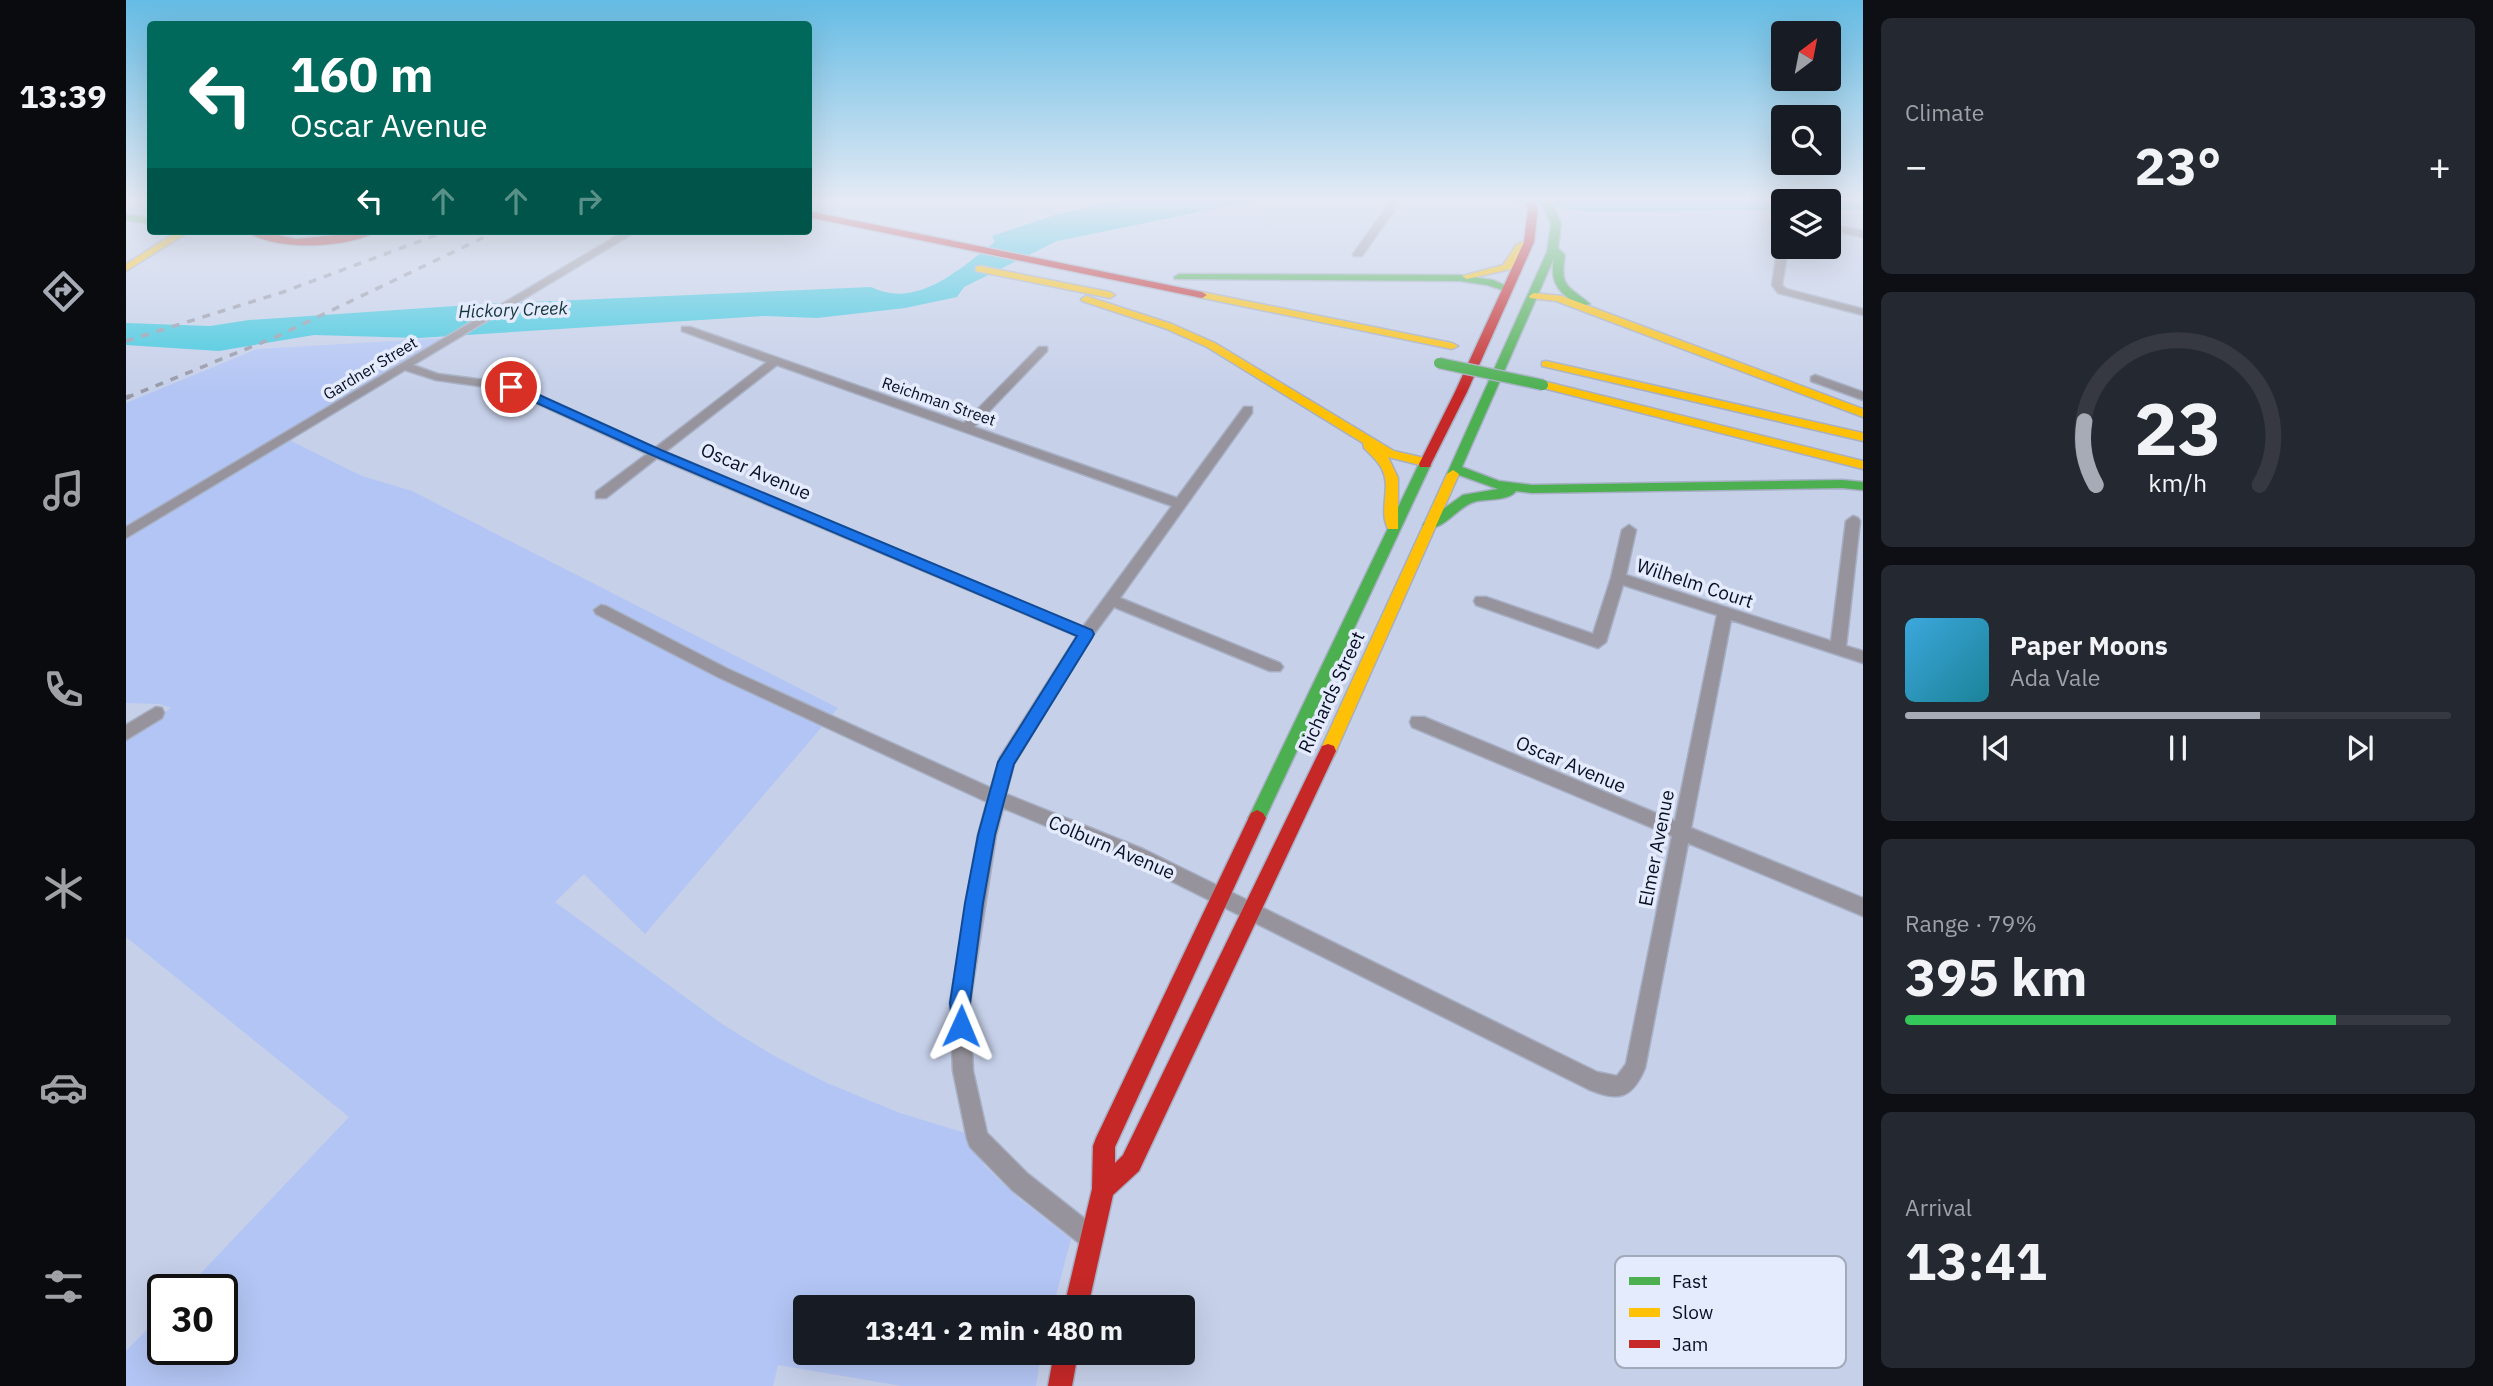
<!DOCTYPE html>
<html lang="en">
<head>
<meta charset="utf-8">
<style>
	body { margin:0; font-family:"IBM Plex Sans",sans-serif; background:#242831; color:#f1f3f6; height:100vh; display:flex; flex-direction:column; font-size:26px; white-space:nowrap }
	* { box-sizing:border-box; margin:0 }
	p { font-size:23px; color:#9ea1a6 }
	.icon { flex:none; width:38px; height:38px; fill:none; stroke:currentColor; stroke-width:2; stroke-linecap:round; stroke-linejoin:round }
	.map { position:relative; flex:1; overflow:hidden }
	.sheet { display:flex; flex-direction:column; gap:18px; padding:18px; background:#0d0f14; width:630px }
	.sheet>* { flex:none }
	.hud { position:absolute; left:21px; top:21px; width:665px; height:214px; border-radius:7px; box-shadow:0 7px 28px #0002; background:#00695c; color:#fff; overflow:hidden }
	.needle { width:46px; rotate:32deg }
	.fabs { position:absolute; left:1645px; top:21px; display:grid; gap:14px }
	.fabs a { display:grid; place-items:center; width:70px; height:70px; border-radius:7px; background:#171b24; box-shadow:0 7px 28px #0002; font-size:35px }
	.speed { position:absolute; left:21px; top:1274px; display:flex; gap:14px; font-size:35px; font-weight:700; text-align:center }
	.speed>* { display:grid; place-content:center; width:91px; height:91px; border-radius:50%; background:#171b24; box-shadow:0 7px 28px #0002; line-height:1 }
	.speed .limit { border:4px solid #111; border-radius:10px; background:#fff; color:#111 }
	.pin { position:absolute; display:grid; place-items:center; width:60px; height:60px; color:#fff; margin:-30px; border:4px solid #fff; border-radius:50%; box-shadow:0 2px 7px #0007 }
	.me { position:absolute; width:77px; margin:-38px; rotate:1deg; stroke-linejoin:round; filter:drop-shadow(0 0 5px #0008) }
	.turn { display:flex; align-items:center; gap:24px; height:147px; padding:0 28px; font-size:32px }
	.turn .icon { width:91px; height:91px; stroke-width:2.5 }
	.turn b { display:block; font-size:49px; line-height:60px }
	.lanes { display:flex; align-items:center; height:66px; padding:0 28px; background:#0003; justify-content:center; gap:35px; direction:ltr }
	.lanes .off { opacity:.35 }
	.big { font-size:52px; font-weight:700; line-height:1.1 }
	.sheet .card { flex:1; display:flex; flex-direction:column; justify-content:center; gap:10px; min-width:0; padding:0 24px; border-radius:10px; background:#242831 }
	.sheet .dial { align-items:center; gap:0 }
	.dial svg { height:182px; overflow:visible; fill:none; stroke:#363941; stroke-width:7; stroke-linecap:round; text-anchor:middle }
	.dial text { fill:#f1f3f6; stroke:none }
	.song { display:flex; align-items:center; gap:21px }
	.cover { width:84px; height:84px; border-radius:10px; background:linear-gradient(135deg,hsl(200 70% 55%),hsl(190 70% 35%)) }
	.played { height:7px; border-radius:4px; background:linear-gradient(90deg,#a6abb6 65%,#363941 65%) }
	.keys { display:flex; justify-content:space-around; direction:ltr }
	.heat { display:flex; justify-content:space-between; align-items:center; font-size:38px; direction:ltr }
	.charge { height:10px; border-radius:5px; background:linear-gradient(90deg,#34c759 79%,#363941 0) }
	.trip { position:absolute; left:667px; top:1295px; width:402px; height:70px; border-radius:7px; background:#171b24; box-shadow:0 7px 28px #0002; font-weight:700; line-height:70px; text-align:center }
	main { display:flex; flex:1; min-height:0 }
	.tab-bar { display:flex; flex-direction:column; width:126px; justify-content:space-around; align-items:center; background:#090b0e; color:#9ea1a6 }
	.tab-bar .icon { width:49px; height:49px }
	.tab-bar .active { color:#a6abb6 }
	.tab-bar b { font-size:32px; color:#f1f3f6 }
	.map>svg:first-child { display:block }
</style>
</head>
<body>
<main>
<nav class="tab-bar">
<b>13:39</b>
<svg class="icon active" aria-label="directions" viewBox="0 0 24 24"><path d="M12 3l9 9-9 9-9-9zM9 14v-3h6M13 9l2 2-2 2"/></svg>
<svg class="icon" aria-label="music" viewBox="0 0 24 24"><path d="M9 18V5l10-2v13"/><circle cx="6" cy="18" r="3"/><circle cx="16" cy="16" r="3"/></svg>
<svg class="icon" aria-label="phone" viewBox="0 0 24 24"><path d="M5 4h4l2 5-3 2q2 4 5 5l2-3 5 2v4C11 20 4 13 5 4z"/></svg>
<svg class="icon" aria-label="climate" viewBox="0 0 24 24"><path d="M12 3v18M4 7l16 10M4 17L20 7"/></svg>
<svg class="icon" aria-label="car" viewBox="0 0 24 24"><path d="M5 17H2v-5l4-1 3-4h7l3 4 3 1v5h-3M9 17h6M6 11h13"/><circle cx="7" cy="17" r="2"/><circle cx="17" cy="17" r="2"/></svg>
<svg class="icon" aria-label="filters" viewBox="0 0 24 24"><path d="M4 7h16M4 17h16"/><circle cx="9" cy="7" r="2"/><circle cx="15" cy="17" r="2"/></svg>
</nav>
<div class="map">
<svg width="1737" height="1386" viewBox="0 0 1737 1386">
	<rect width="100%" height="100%" fill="#c6d0e9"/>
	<path fill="#b3c5f4" d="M 319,338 L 0,528 L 0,403 L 131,349 Z
		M 163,440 L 236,476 L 286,491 L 712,708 L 519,934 L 458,874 L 429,902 L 596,1024 L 650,1057 L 701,1083 L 774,1113 L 839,1133 L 859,1166 L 890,1196 L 945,1239 L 927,1307 L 679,1307 L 679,1353 L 915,1353 L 910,1386 L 776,1386 L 652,1365 L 647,1386 L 0,1386 L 0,1351 L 37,1313 L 37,1349 L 96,1349 L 96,1290 L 59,1290 L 223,1117 L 0,937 L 0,738 L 45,708 L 34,704 L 0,703 L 0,538 Z"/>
	<path fill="#40c8de" d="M 1004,198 L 1141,198 L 931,241 L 838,287 L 831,297 L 779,308 L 691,318 L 639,316 L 293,338 L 188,335 L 93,351 L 0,345 L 0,323 L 84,326 L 123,320 L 358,304 L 745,287 C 792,310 834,268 869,242 L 866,236 L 932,214 Z
		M 1370,198 L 1737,198 L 1737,209 L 1703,210 L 1703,201 L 1657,201 L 1657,206 L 1638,210 L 1462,212 Z"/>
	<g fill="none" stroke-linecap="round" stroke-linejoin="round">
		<g stroke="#a6afc3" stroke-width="3">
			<path id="street" d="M 1267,198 L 1277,198 L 1236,256 L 1228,256 L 1227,254 Z
				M 1703,224 L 1737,231 L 1737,237 L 1703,230 Z
				M 499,231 L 511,231 L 287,365 L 312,374 L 389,384 L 529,448 L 641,362 L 556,331 L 556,327 L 564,327 L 838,423 L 913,347 L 921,347 L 921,351 L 848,427 L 1051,498 L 1118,407 L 1126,407 L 1126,413 L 994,598 L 1154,663 L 1157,667 L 1154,671 L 1144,671 L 988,607 L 965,638 L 888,764 L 880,794 L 1017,849 L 1471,1072 L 1491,1076 L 1500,1064 L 1546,836 L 1286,727 L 1284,722 L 1286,717 L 1298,717 L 1549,821 L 1591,615 L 1497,585 L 1480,642 L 1472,648 L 1350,605 L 1348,601 L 1350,597 L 1360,597 L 1467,634 L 1485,578 L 1496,530 L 1503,525 L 1510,530 L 1500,575 L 1705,641 L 1720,521 L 1727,516 L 1732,518 L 1734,521 L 1720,646 L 1737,651 L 1737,663 L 1605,620 L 1565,828 L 1737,898 L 1737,916 L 1562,843 L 1519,1068 C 1506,1099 1492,1102 1462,1089 L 1005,861 L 877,808 L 870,835 L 844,1003 L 847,1071 L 861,1133 L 902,1174 L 973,1230 L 976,1238 L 973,1246 L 965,1249 L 957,1246 L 886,1190 L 844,1147 L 841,1139 L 827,1071 L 824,1003 L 852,835 L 861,802 L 592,677 L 470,614 L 468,610 L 475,605 L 480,606 L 602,669 L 865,788 L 874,757 L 951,636 L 531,458 L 480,498 L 470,498 L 470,492 L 521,454 L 382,390 L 310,380 L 279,370 L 0,538 L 0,527 ZM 651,365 L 1046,506 L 957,627 L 539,452 Z
				M 1657,243 L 1657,247 L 1662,247 L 1656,285 L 1660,289 L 1737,309 L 1737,315 L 1652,293 L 1646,285 L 1652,246 Z
				M 1689,375 L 1737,392 L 1737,400 L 1685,381 L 1685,377 Z
				M 30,707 L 36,708 L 38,713 L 36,718 L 0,740 L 0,725 Z"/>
		</g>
		<g stroke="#a6afc3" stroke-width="3">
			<path id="fast" d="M 1414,198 L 1424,198 L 1435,224 L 1432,248 L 1439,255 C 1433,288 1443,286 1464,304 L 1455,306 C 1434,295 1423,283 1428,258 L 1336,467 L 1373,481 L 1406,485 L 1716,480 L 1737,482 L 1737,490 L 1716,488 L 1406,493 L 1390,491 C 1382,502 1360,498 1348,502 C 1331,507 1317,532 1299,528 L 1297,525 L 1299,522 L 1337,495 L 1372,489 L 1333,475 L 1327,478 L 1321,474 L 1421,252 L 1425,224 Z
				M 0,214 L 24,218 L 24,224 L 0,220 Z
				M 1053,274 L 1334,275 L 1367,280 L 1385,288 L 1380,291 L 1361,285 L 1334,281 L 1049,279 L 1048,277 Z
				M 1299,460 L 1305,464 L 1137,823 L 1131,826 L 1125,823 L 1122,818 L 1125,813 L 1293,464 Z"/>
		</g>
		<g stroke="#a6afc3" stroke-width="3">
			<path id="slow" d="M 52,231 L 64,231 L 0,271 L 0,264 Z
				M 1403,239 L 1408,242 L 1398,249 L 1385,269 L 1341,279 L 1336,276 L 1377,265 L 1390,245 Z
				M 854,266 L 984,292 L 989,295 L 984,298 L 850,271 L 850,267 Z
				M 1076,292 L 1326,343 L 1332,346 L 1326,349 L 1072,297 L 1071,295 Z
				M 1408,293 L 1436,296 L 1737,409 L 1737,417 L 1430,301 L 1404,298 L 1403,296 Z
				M 960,296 L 1046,324 L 1089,343 L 1268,451 L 1303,459 L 1303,465 L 1298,466 L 1262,457 L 1272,478 L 1272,529 L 1262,529 C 1252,509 1266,488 1256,469 C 1252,461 1244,454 1238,448 L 1237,443 L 1081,347 L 1038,328 L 956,301 L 955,299 Z
				M 1420,361 L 1737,433 L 1737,441 L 1416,366 L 1416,362 Z
				M 1417,381 L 1737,461 L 1737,469 L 1413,387 L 1411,385 Z
				M 1327,470 L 1333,474 L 1210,751 L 1208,756 L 1202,758 L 1196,756 L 1194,751 L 1321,474 Z"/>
		</g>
		<g stroke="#a6afc3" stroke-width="3">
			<path id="jam" d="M 1396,198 L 1406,198 L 1412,208 L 1408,242 L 1341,392 L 1305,464 L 1304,467 L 1294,467 L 1293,464 L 1329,392 L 1398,242 L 1402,208 Z
				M 682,211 L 1076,292 L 1081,295 L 1076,298 L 682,217 Z
				M 120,231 L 134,231 L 170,239 L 251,231 C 223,249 147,251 120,231 Z
				M 1202,744 L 1208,746 L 1210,751 L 1013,1171 L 987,1195 L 962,1307 L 938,1307 L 966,1189 L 967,1146 L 970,1138 L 1125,813 L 1131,810 L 1137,813 L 1140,818 L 989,1147 L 989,1163 L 997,1155 L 1196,746 Z
				M 928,1353 L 952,1353 L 946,1386 L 922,1386 Z"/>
		</g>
		<use href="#street" fill="#97939c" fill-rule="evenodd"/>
		<use href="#fast" fill="#4caf50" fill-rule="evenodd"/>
		<use href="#slow" fill="#ffc107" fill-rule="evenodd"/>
		<use href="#jam" fill="#c62828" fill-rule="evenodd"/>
		<path stroke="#9799a8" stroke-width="3.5" stroke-dasharray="8 8" stroke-linecap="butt" d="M 0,341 L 157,292 L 321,231
			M 0,398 L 152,336 L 371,231"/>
		<path stroke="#9799a8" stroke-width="4.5" stroke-dasharray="10 10" stroke-linecap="butt" d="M 0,398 L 4,396"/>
		<g stroke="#a6afc3" stroke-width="13" stroke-linecap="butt">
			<path id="fast-bridge" d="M 1313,363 L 1417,385"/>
		</g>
		<use href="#fast-bridge" stroke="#4caf50" stroke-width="10"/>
	</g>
	<linearGradient id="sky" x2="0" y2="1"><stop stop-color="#65bce4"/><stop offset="0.51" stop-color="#e5eaf5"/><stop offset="1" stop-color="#e5eaf5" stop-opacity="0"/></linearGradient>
	<rect width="1737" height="392" fill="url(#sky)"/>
	<path fill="#1a73e8" stroke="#114b97" stroke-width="2" d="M 380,384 L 389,384 L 535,450 L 966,630 L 968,634 L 966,638 L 888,764 L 869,835 L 857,903 L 844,1003 L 845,1026 L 842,1033 L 835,1036 L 828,1033 L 824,1003 L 839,903 L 852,835 L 872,762 L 951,636 L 526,455 L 380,389 Z"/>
	<g text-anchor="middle" stroke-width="7" stroke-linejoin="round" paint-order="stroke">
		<g font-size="16" fill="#080f22" stroke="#e4ebfd">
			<text transform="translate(244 368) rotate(-31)" y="6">Gardner Street</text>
			<text transform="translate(813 401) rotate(19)" y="6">Reichman Street</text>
		</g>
		<g font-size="18" font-style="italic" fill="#143438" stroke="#e4ebfd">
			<text transform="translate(387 310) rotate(-2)" y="6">Hickory Creek</text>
		</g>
		<g font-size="19" fill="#080f22" stroke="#e4ebfd">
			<text transform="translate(630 471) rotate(23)" y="7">Oscar Avenue</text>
			<text transform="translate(1569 583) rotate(18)" y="7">Wilhelm Court</text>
			<text transform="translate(1205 692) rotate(-65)" y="7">Richards Street</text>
			<text transform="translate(1445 764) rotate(23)" y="7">Oscar Avenue</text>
			<text transform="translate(986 847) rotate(23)" y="7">Colburn Avenue</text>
			<text transform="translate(1530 848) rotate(-79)" y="7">Elmer Avenue</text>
		</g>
	</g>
	<rect x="1489" y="1256" width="231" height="112" rx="10" fill="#e4ebfd" stroke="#a2a9bb" stroke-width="2"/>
	<rect x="1503" y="1277" width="31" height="8" fill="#4caf50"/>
	<rect x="1503" y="1308" width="31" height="9" fill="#ffc107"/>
	<rect x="1503" y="1340" width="31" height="8" fill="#c62828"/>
	<g font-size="19" fill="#080f22">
		<text x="1546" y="1288">Fast</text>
		<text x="1546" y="1319">Slow</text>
		<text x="1546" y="1351">Jam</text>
	</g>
</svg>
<div class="fabs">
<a><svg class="needle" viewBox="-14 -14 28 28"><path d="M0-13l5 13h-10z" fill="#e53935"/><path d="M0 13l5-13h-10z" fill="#9ea1a6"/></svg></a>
<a><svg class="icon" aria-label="search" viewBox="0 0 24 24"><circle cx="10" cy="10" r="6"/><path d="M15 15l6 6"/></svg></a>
<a><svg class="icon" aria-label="layers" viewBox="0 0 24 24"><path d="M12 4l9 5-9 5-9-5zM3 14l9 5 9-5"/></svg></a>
</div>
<div class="speed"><div class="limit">30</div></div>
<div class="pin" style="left:385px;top:387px;background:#d93025"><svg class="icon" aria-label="arrive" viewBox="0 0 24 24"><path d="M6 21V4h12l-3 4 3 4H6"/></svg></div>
<svg class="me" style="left:835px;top:1026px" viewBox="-20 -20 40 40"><path d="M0-17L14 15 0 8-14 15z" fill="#1a73e8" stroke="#fff" stroke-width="4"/></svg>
<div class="trip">13:41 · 2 min · 480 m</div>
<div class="hud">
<div class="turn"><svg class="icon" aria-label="left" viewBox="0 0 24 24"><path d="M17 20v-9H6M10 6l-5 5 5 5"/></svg><div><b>160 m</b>Oscar Avenue</div></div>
<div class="lanes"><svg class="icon" aria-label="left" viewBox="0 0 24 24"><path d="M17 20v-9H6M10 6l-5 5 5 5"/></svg><svg class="icon off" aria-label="ahead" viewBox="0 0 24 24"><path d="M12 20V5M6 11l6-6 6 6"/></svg><svg class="icon off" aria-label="ahead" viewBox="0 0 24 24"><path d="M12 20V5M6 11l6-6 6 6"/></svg><svg class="icon off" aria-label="right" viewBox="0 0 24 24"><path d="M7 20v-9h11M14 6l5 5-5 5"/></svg></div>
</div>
</div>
<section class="sheet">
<div class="card"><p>Climate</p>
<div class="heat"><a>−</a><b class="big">23°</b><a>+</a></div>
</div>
<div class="card dial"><svg viewBox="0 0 100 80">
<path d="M14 69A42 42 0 1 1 86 69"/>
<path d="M14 69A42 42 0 0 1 9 41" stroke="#a6abb6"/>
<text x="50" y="56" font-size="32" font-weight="700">23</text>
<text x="50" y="72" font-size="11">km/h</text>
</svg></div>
<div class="card">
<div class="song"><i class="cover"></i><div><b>Paper Moons</b><p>Ada Vale</p></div></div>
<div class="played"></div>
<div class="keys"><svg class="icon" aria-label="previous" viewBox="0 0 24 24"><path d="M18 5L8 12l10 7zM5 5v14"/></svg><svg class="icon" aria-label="pause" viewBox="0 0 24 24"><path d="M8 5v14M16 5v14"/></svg><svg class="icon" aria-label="next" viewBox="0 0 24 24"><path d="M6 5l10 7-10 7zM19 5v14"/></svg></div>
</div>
<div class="card"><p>Range · 79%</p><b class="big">395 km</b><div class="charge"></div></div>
<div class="card"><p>Arrival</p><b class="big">13:41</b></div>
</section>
</main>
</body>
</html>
